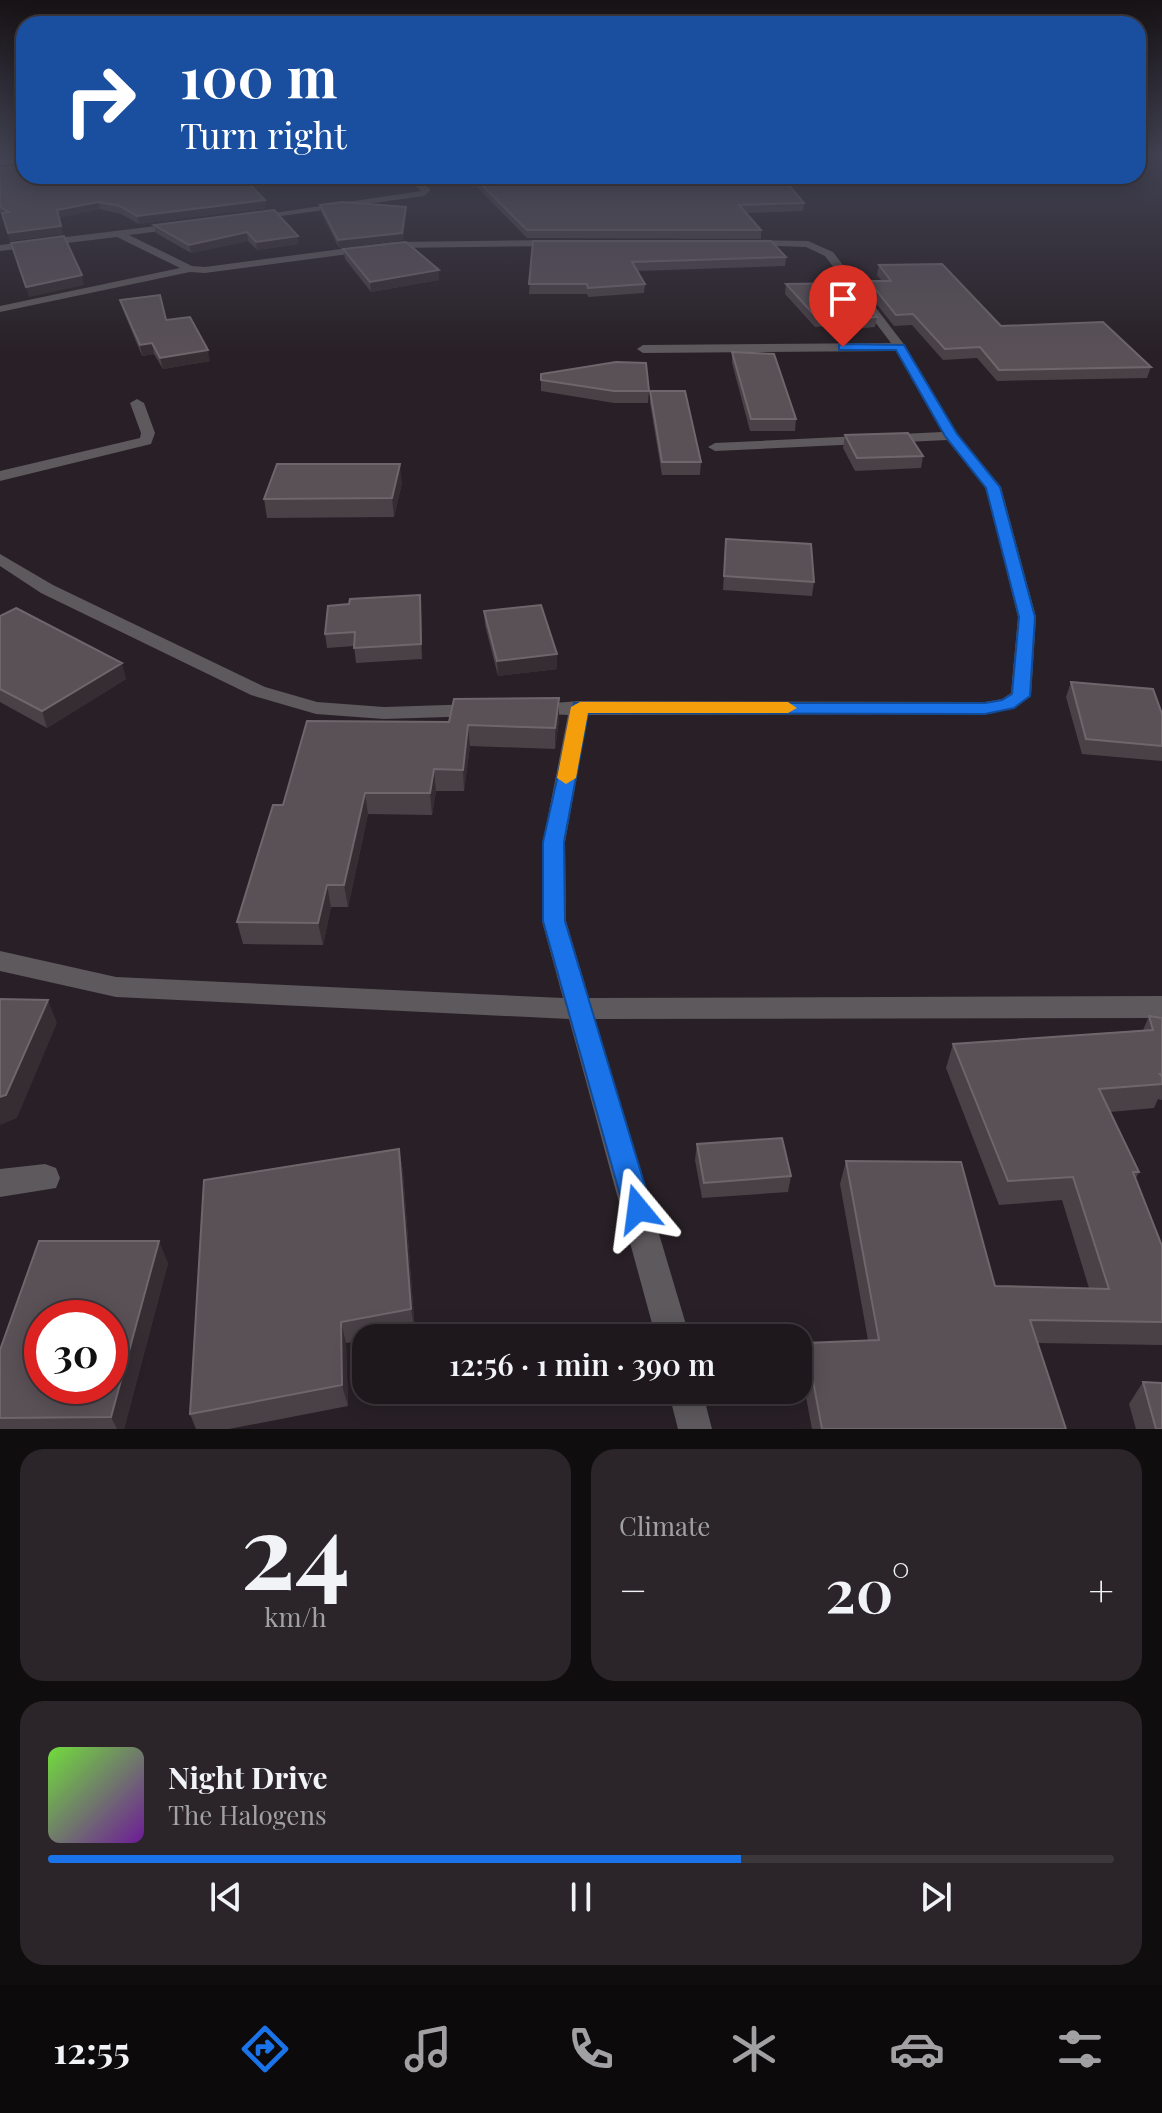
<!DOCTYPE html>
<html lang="en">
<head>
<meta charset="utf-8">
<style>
	body { margin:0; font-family:"Playfair Display",serif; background:#2b2529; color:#f1f3f6; height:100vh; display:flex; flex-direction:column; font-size:30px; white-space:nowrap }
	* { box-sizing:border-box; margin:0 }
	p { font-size:26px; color:#a1a0a3 }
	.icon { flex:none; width:44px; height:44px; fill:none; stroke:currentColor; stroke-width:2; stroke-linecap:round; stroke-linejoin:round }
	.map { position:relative; height:1429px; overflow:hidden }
	.panel { display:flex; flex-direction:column; gap:20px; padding:20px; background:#100d0f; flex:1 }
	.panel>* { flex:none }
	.guide { position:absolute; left:16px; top:16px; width:1130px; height:168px; border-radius:24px; box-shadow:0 4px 20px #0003,0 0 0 2px #3c373b; background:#1a4fa0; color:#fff; overflow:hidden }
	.speed { position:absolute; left:24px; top:1300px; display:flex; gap:16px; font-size:40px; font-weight:700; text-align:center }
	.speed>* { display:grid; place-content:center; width:104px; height:104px; border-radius:50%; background:#1e181c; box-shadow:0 4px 20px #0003,0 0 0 2px #3c373b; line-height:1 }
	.speed .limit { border:12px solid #d22; background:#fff; color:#111 }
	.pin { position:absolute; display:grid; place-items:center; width:68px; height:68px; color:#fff; margin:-82px -34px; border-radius:50% 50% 50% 0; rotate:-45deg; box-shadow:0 0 8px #0007 }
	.pin .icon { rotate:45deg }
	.me { position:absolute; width:88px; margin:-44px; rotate:344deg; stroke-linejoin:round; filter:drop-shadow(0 0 6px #0008) }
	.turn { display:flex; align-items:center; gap:28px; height:168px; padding:0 32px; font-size:36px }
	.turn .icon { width:104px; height:104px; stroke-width:2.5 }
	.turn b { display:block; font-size:56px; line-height:68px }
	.big { font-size:60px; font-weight:600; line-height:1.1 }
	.panel .widget { flex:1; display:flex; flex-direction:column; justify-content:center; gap:12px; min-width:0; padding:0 28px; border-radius:24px; background:#2b2529 }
	.panel .dial { align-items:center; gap:0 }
	.dial b { font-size:104px; line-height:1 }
	.song { display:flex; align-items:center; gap:24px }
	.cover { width:96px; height:96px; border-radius:12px; background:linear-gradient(135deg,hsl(100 70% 55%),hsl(280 70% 35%)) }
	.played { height:8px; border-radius:4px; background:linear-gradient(90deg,#1a73e8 65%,#3c373b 65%) }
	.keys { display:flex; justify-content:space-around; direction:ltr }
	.heat { display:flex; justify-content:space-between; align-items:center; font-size:44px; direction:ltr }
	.panel .tiles { flex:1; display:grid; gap:20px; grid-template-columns:1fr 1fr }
	.widget:last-child { grid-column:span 2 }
	.trip { position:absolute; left:352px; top:1324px; width:460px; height:80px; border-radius:24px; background:#1e181c; box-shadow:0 4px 20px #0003,0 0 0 2px #3c373b; font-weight:600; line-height:80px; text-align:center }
	.tab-bar { display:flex; height:128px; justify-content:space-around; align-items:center; background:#0c0a0b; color:#a1a0a3 }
	.tab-bar .icon { width:56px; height:56px }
	.tab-bar .on { color:#1a73e8 }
	.tab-bar b { font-size:36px; color:#f1f3f6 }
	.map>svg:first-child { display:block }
</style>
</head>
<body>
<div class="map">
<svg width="1162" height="1429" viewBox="0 0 1162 1429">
	<rect width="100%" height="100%" fill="#282026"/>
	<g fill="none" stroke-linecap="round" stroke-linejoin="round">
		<path fill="#5e595c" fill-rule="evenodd" d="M 404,176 L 413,176 L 431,190 L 424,196 L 252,220 L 247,217 L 421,191 Z
			M 181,223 L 184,228 L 129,235 L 192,266 L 205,267 L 394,242 L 557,240 L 562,243 L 557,246 L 394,248 L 205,273 L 190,272 L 0,312 L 0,306 L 180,268 L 117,237 L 0,251 L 0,245 Z
			M 749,240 L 808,241 L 833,252 L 906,347 L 957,434 L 1001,487 L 1036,617 L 1031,696 L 1015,708 L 985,714 L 588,715 L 565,842 L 566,921 L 589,998 L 1162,996 L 1162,1018 L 595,1019 L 690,1338 L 656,1338 L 569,1019 L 116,997 L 0,971 L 0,951 L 116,977 L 563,998 L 542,921 L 543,842 L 568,715 L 527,713 L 524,709 L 527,705 L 580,701 L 985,702 L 1002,699 L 1011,693 L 1018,617 L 986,488 L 947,440 L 715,451 L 708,447 L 715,443 L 942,432 L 896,351 L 643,353 L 637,349 L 643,345 L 891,343 L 825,256 L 806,247 L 745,245 L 745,241 Z
			M 137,399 L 144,403 L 155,433 L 151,444 L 0,481 L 0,471 L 140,438 L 141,433 L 130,403 Z
			M 0,554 L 53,585 L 265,687 L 317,702 L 384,707 L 478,704 L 488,710 L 478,716 L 384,719 L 316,714 L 251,695 L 41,593 L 0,566 Z
			M 45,1164 L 56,1168 L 60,1178 L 56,1188 L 0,1197 L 0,1169 Z
			M 668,1390 L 702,1390 L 712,1429 L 678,1429 Z"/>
		<path fill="#7e787c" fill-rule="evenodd" d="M 24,157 L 24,163 L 0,165 L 0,159 Z"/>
	</g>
	<path fill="#4a4147" d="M 0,168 L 217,177 L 235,184 L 266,208 L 139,224 L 121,214 L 100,209 L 59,218 L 63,234 L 10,241 L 2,214 L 0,213 Z
		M 466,176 L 554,176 L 563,179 L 804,203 L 803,211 L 746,213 L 761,230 L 761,239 L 527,238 Z
		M 320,205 L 406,207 L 406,214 L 403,240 L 339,248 L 321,212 Z
		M 274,210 L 299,244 L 257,250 L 248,241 L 191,253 L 156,233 L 154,225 Z
		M 533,241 L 786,257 L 785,266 L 637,271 L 645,284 L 644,293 L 588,297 L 587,294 L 529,294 Z
		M 343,249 L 439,270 L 439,280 L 371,292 L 345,259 Z
		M 879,265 L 1001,326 L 1151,367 L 1147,378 L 997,381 L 977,358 L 943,360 L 912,325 L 894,326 L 867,292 L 869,281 L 882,281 L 877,275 Z
		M 786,284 L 877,317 L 875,327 L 842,330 L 838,325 L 815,327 L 785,294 Z
		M 120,300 L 166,320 L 210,361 L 163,369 L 154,354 L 142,356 L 123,310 Z
		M 732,352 L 796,419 L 795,431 L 750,431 L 732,363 Z
		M 541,374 L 649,391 L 648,403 L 614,403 L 541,391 Z
		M 650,391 L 701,462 L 700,475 L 662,475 L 650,403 Z
		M 845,435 L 923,456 L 921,468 L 855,471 L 843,448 Z
		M 402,483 L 394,517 L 267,518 L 264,499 Z
		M 726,539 L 814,582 L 812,596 L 723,590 Z
		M 421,609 L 422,659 L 356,663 L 354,646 L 327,648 L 325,634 Z
		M 484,611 L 557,654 L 557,669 L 498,676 L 485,625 Z
		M 0,616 L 126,679 L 47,728 L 0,702 Z
		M 1071,682 L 1162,714 L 1162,761 L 1082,754 L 1066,697 Z
		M 559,698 L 559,719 L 555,749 L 470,746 L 464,791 L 436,791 L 432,815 L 368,814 L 348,907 L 331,907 L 323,945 L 243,944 L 237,922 L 283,805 L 449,722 Z
		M 1149,1016 L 1162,1018 L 1162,1100 L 1158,1099 L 1154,1108 L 1110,1112 L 1139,1172 L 1136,1178 L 1162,1246 L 1162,1345 L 1038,1343 L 1066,1429 L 812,1429 L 800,1365 L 806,1343 L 868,1340 L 840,1184 L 846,1161 L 995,1286 L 1089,1288 L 1062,1200 L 999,1205 L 946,1068 L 953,1044 L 1143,1030 Z
		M 697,1144 L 791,1176 L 788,1192 L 702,1198 L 695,1160 Z
		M 399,1149 L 403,1172 L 415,1331 L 375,1338 L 366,1338 L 366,1340 L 346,1343 L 348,1406 L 229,1429 L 196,1429 L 190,1414 Z
		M 168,1263 L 124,1429 L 0,1429 L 0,1350 Z
		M 1143,1382 L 1162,1429 L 1136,1429 L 1129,1404 Z"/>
	<path fill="#362d33" d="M 265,200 L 266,208 L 139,224 L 137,216 Z
		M 98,202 L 100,209 L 59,218 L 57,210 Z
		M 406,207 L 406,214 L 403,240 L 339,248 L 338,240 Z
		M 61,226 L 63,234 L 10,241 L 8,233 Z
		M 247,232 L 248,241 L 191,253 L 189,245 Z
		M 298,236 L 299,244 L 257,250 L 256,242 Z
		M 439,270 L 439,280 L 371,292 L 370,282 Z
		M 82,275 L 84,285 L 29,297 L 26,287 Z
		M 152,343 L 154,354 L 142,356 L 140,345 Z
		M 208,350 L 210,361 L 163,369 L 160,358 Z
		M 400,464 L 402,483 L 394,517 L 392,498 Z
		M 420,595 L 421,609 L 422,659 L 421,644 Z
		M 557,654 L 557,669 L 498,676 L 497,661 Z
		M 122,663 L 126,679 L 47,728 L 42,711 Z
		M 559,698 L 559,719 L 555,749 L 555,728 Z
		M 468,725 L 470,746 L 464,791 L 463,770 Z
		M 434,769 L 436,791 L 432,815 L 430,793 Z
		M 365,793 L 368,814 L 348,907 L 344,885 Z
		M 327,885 L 331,907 L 323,945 L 318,923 Z
		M 48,1000 L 57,1023 L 17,1118 L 0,1125 L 0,1097 Z
		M 399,1149 L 403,1172 L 415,1331 L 411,1309 Z
		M 159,1241 L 168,1263 L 124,1429 L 117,1429 L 111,1417 Z
		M 341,1322 L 346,1343 L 348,1406 L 342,1385 Z"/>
	<path fill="#5a5157" stroke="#6e666b" stroke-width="2" fill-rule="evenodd" d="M 24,165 L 24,176 L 217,176 L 217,177 L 230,176 L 235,184 L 248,183 L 265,200 L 137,216 L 120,206 L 98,202 L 57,210 L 61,226 L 8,233 L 2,213 L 9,212 L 0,207 L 0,168 Z
		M 473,176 L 554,176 L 563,179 L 673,176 L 781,176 L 804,203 L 739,205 L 761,230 L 527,230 Z
		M 342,202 L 406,207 L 402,233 L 338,240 L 320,205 Z
		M 274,210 L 298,236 L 256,242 L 247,232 L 189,245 L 154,225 Z
		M 64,236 L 82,275 L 26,287 L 11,243 Z
		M 533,241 L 771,241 L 786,257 L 632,262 L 645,284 L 588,288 L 587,284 L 529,284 Z
		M 406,242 L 439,270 L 370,282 L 343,249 Z
		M 942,264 L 1001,326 L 1103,322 L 1151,367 L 999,370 L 980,347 L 945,349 L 913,314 L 896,315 L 869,281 L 891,281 L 879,265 Z
		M 850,283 L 877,317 L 843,320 L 839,315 L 816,317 L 786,284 Z
		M 160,295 L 166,320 L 190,317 L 208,350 L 160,358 L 152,343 L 140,345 L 120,300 Z
		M 732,352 L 774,354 L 796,419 L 751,419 Z
		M 616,362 L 646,363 L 649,391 L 614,391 L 541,380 L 541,374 Z
		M 650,391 L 685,391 L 701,462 L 662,462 Z
		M 908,433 L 923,456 L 857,458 L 845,435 Z
		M 277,464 L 400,464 L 392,498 L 264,499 Z
		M 726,539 L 811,544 L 814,582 L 724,576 Z
		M 420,595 L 421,644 L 354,648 L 355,632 L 325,634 L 328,606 L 349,604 L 350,599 Z
		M 541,605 L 557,654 L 497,661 L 484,611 Z
		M 16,608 L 122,663 L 42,711 L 0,689 L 0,616 Z
		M 1071,682 L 1153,689 L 1162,714 L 1162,746 L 1086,739 Z
		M 559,698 L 555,728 L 468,725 L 463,770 L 434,769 L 430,793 L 365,793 L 344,885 L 327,885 L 318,923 L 237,922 L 273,805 L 283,805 L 307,721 L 449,722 L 454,699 Z
		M 0,999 L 48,1000 L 6,1095 L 0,1097 Z
		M 1149,1016 L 1162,1018 L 1162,1074 L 1160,1074 L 1162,1077 L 1162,1084 L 1099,1089 L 1139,1172 L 1133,1172 L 1162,1246 L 1162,1322 L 1030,1320 L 1066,1429 L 822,1429 L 806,1343 L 879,1340 L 846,1161 L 961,1162 L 995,1286 L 1109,1289 L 1073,1177 L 1008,1181 L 953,1044 L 1153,1030 Z
		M 782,1138 L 791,1176 L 704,1183 L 697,1144 Z
		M 399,1149 L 411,1309 L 341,1322 L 342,1385 L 190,1414 L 204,1180 Z
		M 39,1241 L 159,1241 L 111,1417 L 0,1418 L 0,1350 ZM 42,1318 L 110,1318 L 110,1386 L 42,1386 Z
		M 1143,1382 L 1162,1383 L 1162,1429 L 1156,1429 Z"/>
	<linearGradient id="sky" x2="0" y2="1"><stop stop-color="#161215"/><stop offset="0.44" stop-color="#424252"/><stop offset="1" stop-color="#424252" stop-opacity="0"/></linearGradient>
	<rect width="1162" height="354" fill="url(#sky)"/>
	<path fill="#1a73e8" stroke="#114b97" stroke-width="2" d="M 843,344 L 904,345 L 957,434 L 1000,487 L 1035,617 L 1030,696 L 1014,708 L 985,714 L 588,713 L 564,842 L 565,921 L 652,1209 L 648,1218 L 638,1222 L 628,1218 L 624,1209 L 543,921 L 543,842 L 574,703 L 985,703 L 1002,700 L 1012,694 L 1019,617 L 986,488 L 945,436 L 896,350 L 839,350 L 839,345 Z"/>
	<path fill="#f59e0b" d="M 580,702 L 788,702 L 797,708 L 788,713 L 588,713 L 576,778 L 566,784 L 557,778 L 571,707 Z"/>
</svg>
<div class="speed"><div class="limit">30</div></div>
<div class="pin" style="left:843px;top:347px;background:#d93025"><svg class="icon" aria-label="arrive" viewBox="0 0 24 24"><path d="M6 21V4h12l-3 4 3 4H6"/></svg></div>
<svg class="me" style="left:638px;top:1209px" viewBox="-20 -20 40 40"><path d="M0-17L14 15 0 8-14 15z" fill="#1a73e8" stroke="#fff" stroke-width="4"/></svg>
<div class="trip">12:56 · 1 min · 390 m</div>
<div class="guide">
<div class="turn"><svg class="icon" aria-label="right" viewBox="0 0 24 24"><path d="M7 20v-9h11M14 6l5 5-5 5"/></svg><div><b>100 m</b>Turn right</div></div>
</div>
</div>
<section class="panel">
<div class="tiles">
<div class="widget dial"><b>24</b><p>km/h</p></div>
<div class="widget"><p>Climate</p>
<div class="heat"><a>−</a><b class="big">20°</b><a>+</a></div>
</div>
<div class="widget">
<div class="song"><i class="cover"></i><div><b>Night Drive</b><p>The Halogens</p></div></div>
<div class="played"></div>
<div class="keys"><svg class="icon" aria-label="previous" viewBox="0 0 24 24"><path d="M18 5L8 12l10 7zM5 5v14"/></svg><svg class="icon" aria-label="pause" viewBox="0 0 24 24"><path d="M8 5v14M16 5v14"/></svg><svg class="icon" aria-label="next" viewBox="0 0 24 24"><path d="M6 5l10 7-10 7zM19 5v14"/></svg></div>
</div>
</div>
</section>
<nav class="tab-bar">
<b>12:55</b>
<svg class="icon on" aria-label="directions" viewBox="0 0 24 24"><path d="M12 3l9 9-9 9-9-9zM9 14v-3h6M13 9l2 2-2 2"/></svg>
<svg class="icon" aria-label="music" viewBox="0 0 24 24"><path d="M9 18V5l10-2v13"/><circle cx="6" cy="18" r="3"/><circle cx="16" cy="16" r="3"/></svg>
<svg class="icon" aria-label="phone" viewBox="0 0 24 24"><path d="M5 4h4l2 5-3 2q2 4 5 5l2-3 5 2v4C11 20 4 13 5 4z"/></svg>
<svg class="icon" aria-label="climate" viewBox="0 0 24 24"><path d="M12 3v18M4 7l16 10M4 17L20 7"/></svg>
<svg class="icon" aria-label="car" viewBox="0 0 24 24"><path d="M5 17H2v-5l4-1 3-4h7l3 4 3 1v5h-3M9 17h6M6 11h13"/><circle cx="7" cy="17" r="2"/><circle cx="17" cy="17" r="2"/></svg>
<svg class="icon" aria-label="filters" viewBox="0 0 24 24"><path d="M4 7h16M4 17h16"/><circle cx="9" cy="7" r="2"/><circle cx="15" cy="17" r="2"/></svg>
</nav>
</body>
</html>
